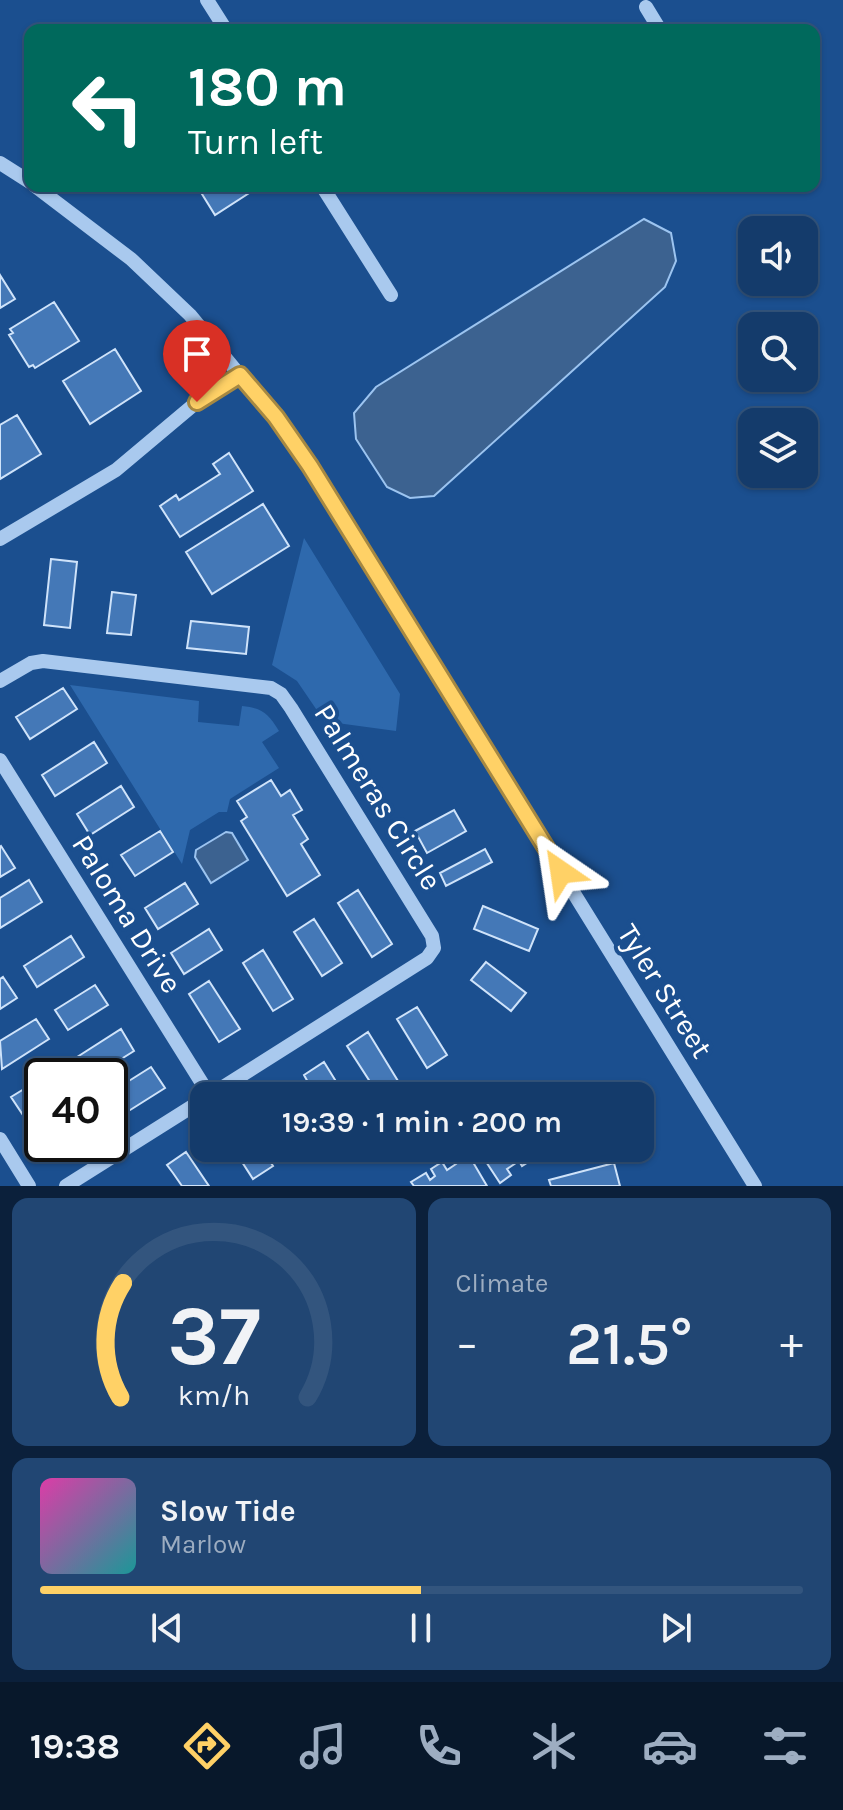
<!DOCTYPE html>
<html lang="en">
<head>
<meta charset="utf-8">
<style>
	body { margin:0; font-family:Karla,sans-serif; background:#214673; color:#f1f3f6; height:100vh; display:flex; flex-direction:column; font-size:30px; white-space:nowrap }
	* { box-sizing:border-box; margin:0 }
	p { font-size:26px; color:#9dadc1 }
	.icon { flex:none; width:44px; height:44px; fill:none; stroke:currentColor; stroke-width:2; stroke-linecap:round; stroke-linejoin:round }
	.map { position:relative; height:1186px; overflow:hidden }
	.sheet { display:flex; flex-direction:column; gap:12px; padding:12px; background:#0b203b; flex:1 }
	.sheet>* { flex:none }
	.top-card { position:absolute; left:24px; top:24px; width:796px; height:168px; border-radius:16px; box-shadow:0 2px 6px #0004,0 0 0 2px #33557e; background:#00695c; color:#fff; overflow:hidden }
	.tools { position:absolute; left:738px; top:216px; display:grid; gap:16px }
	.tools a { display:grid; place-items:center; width:80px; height:80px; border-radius:16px; background:#143b6b; box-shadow:0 2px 6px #0004,0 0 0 2px #33557e; font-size:40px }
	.speed { position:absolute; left:24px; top:1058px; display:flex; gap:16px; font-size:40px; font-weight:700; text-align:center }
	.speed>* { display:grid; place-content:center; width:104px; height:104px; border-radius:50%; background:#143b6b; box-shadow:0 2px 6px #0004,0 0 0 2px #33557e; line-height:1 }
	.speed .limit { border:4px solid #111; border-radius:12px; background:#fff; color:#111 }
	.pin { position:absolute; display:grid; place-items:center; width:68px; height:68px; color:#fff; margin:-82px -34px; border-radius:50% 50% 50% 0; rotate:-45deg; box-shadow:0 0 8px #0007 }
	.pin .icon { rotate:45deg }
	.me { position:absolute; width:88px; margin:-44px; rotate:328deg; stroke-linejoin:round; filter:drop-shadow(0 0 6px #0008) }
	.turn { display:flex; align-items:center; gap:28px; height:168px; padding:0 32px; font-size:36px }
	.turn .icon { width:104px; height:104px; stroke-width:2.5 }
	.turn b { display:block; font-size:56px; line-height:68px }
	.big { font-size:60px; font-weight:600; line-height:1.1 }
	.sheet .widget { flex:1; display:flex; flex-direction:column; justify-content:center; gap:12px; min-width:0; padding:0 28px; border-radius:16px; background:#214673 }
	.sheet .dial { align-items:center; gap:0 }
	.dial svg { height:208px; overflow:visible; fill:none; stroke:#33557e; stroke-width:7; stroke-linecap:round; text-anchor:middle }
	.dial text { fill:#f1f3f6; stroke:none }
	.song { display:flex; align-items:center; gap:24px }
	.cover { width:96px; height:96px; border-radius:12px; background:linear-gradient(135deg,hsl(320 70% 55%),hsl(180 70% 35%)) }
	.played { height:8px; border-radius:4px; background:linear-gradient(90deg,#ffd166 50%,#33557e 50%) }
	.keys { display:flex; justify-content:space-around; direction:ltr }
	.heat { display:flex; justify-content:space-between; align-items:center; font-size:44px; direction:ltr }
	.sheet .tiles { flex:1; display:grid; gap:12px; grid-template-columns:1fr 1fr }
	.widget:last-child { grid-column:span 2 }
	.trip { position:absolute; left:190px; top:1082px; width:464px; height:80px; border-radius:16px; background:#143b6b; box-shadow:0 2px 6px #0004,0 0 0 2px #33557e; font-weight:600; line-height:80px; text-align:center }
	.menu { display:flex; height:128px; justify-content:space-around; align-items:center; background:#08182b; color:#9dadc1 }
	.menu .icon { width:56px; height:56px }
	.menu .current { color:#ffd166 }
	.menu b { font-size:36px; color:#f1f3f6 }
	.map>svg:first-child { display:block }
</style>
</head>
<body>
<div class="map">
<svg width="843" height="1186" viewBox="0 0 843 1186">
	<rect width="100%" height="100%" fill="#1b4f8f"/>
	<path fill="#2e69ad" d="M 304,538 L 400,694 L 396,731 L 337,723 L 329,728 L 297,681 L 272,665 Z
		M 70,685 L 199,701 L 198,722 L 239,726 L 242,706 C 262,708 268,713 279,731 L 262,742 L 279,768 L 230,799 L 227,812 L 219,812 L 190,830 L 182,864 Z"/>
	<path fill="#3c6290" stroke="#9cc4f0" stroke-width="2" d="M 644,219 L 671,233 L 676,261 L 665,287 L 434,496 L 410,498 L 387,487 L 356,439 L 354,413 L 376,387 Z
		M 226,832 L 232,833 L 248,860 L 211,883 L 195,857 L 196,850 Z"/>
	<path fill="#4478b7" stroke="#cfe3fa" stroke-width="2" d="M 197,186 L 260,186 L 215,215 Z
		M 0,275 L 15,299 L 0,308 Z
		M 54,302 L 79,341 L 35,368 L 33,365 L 29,367 L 9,335 L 13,333 L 10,329 Z
		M 115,349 L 141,391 L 90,424 L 63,381 Z
		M 17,415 L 41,454 L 0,479 L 0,425 Z
		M 229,453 L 253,491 L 180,537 L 160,506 L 176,495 L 179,500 L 220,474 L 213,464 Z
		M 263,504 L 289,546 L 212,594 L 186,552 Z
		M 51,559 L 77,562 L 70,628 L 44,625 Z
		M 112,592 L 136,595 L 131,635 L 107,633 Z
		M 191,621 L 249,627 L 246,654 L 187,648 Z
		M 63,688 L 77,709 L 30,739 L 16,717 Z
		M 94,742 L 107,763 L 55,796 L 42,775 Z
		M 271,780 L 281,796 L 290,790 L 302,810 L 293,815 L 308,839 L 301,844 L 320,875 L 287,896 L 241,821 L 247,817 L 237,801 Z
		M 121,786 L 134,807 L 90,835 L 77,814 Z
		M 454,810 L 466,831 L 427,853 L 415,831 Z
		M 160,831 L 173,852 L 135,876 L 121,855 Z
		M 1,846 L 15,868 L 0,877 L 0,847 Z
		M 485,849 L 492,862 L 446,886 L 440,873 Z
		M 29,880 L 42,902 L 0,928 L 0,898 Z
		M 185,883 L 198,904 L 158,929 L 145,908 Z
		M 358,890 L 392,944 L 372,957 L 338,903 Z
		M 483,906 L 538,929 L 529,951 L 474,929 Z
		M 314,919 L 342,963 L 322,976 L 294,932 Z
		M 209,929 L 222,950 L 184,974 L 171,953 Z
		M 71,936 L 84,957 L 37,987 L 24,966 Z
		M 263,950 L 293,999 L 273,1011 L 243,963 Z
		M 486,962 L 526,993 L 511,1011 L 471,980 Z
		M 3,977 L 17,998 L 0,1009 L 0,979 Z
		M 209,981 L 240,1029 L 219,1042 L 189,994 Z
		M 95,985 L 108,1005 L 68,1030 L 55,1010 Z
		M 417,1007 L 447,1055 L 427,1068 L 397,1019 Z
		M 36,1019 L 49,1039 L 2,1069 L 0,1041 Z
		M 121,1029 L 134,1051 L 94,1076 L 85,1076 L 74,1059 Z
		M 368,1032 L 398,1081 L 378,1094 L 347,1046 Z
		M 324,1062 L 345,1096 L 317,1096 L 309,1084 L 304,1075 Z
		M 151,1067 L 165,1088 L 127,1112 L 113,1091 Z
		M 42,1078 L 42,1107 L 25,1118 L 11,1097 Z
		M 233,1148 L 261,1148 L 273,1166 L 253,1179 Z
		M 477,1148 L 552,1148 L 554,1152 L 539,1162 L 536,1157 L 522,1166 L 519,1161 L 507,1169 L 511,1175 L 500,1183 Z
		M 186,1152 L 209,1186 L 182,1186 L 173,1173 L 167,1165 Z
		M 467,1152 L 487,1186 L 414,1186 L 411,1182 L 426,1173 L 430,1180 L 435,1176 L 431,1169 L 442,1162 L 447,1170 L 456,1164 L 454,1160 Z
		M 614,1163 L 620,1186 L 551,1186 L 549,1180 Z"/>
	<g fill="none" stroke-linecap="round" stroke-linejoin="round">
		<path stroke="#a9c9ee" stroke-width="14" d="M 207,0 L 226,30
			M 646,7 L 660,30
			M 0,163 L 30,182
			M 35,186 L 131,259 L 190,315 L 294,441 L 755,1186
			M 322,186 L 391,295
			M 0,539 L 116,470 L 197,402 L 240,375
			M 0,681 L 31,663 L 43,661 L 271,688 L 281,694 L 291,708 L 432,936 L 434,948 L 427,958 L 209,1096
			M 0,760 L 210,1096
			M 0,1139 L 29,1186
			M 66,1186 L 204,1099"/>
	</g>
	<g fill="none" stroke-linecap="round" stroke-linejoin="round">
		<g stroke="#a68842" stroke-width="20">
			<path id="route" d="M 197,402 L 240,375 L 276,417 L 310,466 L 561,872"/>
		</g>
		<use href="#route" stroke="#ffd166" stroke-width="14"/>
	</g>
	<g text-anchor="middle" stroke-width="8" stroke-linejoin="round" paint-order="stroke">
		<g font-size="30" fill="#fff" stroke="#1b4f8f">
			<text transform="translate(378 797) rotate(58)" y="10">Palmeras Circle</text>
			<text transform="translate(127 914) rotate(58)" y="10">Paloma Drive</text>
			<text transform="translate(665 991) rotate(58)" y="10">Tyler Street</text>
		</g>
	</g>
</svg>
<div class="tools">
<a><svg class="icon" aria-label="sound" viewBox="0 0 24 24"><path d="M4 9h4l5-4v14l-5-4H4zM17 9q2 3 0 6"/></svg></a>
<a><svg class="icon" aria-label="search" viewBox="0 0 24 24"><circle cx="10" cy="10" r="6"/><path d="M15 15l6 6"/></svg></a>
<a><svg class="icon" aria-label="layers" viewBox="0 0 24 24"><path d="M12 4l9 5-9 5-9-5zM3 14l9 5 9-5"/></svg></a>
</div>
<div class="speed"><div class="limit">40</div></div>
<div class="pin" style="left:197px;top:402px;background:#d93025"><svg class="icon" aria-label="arrive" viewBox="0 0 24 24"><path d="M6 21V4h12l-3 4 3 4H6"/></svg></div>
<svg class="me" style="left:561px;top:872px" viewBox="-20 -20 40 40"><path d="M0-17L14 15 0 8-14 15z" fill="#ffd166" stroke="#fff" stroke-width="4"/></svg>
<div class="trip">19:39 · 1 min · 200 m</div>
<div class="top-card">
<div class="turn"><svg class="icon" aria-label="left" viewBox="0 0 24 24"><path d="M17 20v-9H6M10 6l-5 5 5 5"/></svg><div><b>180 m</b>Turn left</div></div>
</div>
</div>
<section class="sheet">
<div class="tiles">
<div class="widget dial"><svg viewBox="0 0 100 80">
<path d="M14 69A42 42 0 1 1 86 69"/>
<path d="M14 69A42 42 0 0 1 15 25" stroke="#ffd166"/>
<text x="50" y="56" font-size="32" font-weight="700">37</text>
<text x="50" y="72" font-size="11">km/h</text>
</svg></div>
<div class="widget"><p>Climate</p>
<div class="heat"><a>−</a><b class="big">21.5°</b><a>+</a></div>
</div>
<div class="widget">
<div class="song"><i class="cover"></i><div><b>Slow Tide</b><p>Marlow</p></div></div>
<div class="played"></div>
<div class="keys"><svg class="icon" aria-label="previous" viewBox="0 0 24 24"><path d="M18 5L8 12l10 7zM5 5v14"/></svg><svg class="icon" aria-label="pause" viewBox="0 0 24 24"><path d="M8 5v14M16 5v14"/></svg><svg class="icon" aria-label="next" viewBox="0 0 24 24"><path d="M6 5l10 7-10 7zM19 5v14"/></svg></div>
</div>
</div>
</section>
<nav class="menu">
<b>19:38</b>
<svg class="icon current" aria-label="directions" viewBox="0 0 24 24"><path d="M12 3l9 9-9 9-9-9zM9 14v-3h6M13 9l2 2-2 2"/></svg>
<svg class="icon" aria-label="music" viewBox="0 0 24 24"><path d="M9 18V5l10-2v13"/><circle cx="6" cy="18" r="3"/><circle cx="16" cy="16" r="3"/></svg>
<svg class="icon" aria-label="phone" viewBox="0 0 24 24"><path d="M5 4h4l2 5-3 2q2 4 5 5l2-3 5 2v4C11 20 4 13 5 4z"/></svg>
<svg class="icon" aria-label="climate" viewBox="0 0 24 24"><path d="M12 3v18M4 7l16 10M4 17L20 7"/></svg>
<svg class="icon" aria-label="car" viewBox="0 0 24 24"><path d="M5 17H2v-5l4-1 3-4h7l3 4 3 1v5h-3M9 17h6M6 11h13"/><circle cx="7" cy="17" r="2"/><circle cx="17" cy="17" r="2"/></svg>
<svg class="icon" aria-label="filters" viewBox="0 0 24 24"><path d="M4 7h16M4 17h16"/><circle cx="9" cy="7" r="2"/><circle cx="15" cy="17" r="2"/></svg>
</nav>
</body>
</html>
